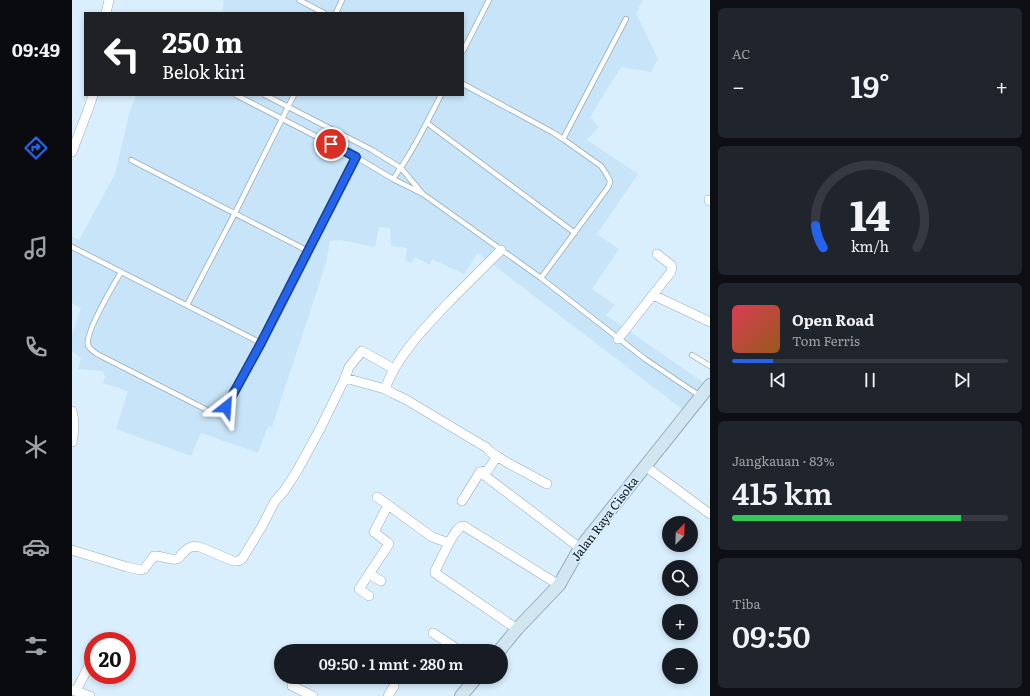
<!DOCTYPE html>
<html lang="id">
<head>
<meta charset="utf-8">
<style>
	body { margin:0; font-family:Literata,serif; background:#20242c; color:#f1f3f6; height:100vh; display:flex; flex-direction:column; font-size:15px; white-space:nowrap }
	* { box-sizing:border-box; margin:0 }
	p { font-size:13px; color:#9ea1a6 }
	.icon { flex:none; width:22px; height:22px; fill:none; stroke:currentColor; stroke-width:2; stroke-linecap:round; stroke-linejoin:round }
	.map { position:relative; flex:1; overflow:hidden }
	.details { display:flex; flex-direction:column; gap:8px; padding:8px; background:#0d0f14; width:320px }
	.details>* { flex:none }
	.guide { position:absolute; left:12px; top:12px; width:380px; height:84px; border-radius:0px; box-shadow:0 2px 6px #0003; background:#202124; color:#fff; overflow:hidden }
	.needle { width:26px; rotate:23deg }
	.buttons { position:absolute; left:590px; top:516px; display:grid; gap:8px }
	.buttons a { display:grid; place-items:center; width:36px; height:36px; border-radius:50%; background:#171b24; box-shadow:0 2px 6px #0003; font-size:20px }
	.speed { position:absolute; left:12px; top:632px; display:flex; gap:8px; font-size:20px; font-weight:700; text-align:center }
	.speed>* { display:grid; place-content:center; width:52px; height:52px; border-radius:50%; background:#171b24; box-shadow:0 2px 6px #0003; line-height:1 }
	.speed .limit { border:6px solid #d22; background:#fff; color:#111 }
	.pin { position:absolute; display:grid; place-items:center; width:34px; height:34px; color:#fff; margin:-17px; border:2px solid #fff; border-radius:50%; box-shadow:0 1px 4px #0007 }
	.me { position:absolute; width:44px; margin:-22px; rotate:28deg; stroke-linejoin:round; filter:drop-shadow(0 0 3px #0008) }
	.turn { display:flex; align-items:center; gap:14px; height:84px; padding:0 12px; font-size:18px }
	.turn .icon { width:52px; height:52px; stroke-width:2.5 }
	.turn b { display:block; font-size:28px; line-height:34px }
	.big { font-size:30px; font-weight:600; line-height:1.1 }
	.details .tile { flex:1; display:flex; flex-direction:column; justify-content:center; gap:6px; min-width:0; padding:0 14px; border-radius:6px; background:#20242c }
	.details .dial { align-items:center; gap:0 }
	.dial svg { height:104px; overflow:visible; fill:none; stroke:#363941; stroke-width:7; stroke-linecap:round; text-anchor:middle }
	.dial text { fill:#f1f3f6; stroke:none }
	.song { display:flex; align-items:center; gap:12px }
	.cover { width:48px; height:48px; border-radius:6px; background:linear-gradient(135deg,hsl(350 70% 55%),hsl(30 70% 35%)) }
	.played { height:4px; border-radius:2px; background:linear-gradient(90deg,#2563eb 15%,#363941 15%) }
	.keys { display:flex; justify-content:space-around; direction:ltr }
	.heat { display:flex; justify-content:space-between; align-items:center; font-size:22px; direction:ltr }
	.charge { height:6px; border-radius:3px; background:linear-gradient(90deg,#34c759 83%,#363941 0) }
	.trip { position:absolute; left:202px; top:644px; width:234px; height:40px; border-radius:20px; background:#171b24; box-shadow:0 2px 6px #0003; font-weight:600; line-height:40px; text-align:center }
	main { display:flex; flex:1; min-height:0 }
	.tabs { display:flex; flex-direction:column; width:72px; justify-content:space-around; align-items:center; background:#090b0e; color:#9ea1a6 }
	.tabs .icon { width:28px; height:28px }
	.tabs .active { color:#2563eb }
	.tabs b { font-size:18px; color:#f1f3f6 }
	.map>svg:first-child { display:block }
</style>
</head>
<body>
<main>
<nav class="tabs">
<b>09:49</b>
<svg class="icon active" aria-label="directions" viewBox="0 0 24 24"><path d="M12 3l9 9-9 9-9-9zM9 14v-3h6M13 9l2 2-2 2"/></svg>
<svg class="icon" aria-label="music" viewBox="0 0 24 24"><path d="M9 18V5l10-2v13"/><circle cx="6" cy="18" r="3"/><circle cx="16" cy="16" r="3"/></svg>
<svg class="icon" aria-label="phone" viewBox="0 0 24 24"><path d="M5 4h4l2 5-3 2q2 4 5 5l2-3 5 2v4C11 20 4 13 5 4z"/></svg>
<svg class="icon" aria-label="climate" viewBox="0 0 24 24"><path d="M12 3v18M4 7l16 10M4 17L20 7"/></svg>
<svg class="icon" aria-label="car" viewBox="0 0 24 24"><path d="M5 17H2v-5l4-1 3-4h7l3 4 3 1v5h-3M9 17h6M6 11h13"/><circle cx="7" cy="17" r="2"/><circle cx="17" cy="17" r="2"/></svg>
<svg class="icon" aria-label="filters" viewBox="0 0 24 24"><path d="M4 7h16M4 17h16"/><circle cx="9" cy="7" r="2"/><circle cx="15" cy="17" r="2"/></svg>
</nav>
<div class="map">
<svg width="638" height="696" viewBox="0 0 638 696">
	<rect width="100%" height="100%" fill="#d9effe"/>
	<path fill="#c7e4f8" d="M 149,0 L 571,0 L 564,13 L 586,59 L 579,72 L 549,67 L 518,117 L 527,127 L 515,140 L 566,174 L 525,234 L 547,249 L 520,289 L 543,305 L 534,315 L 632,383 L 610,409 L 406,253 L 392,274 L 360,259 L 358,265 L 343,257 L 339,263 L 333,261 L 335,248 L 319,246 L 318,228 L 307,227 L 303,247 L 268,240 L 258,241 L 254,263 L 200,427 L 196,426 L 186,453 L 129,433 L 119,456 L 44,429 L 56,391 L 31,383 L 33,377 L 31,371 L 6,369 L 9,358 L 0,351 L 0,335 L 9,308 L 0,303 L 0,236 L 7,240 L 43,174 L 57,114 L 64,95 L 391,95 L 391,13 L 150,13 L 152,1 Z"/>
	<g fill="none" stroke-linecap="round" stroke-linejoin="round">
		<g stroke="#97acba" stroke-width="6">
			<path id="lane" d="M 227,0 L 252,13
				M 264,13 L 270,0
				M 391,51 L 417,0
				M 391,84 L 480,132 L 491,139 L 529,166 L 535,175 L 538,181 L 537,186 L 469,278
				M 164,95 L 284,157 L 321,179 L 351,194 L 469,278 L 573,359 L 628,396
				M 193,95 L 300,150 L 329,168 L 350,193
				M 355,123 L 503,233
				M 491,139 L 554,19
				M 59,160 L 236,251
				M 321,179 C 340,153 354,124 369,95
				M 0,247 L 189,343
				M 49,272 C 42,284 12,334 16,345 C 17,349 22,351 25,354 L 137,411 L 143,413 L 149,413 L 154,407 L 189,343 L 284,157
				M 115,305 L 163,213 L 222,95
				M 620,355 L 638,366"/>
		</g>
		<g stroke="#97acba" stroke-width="10">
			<path id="street" d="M 34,13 L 37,0
				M 0,152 L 16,110 L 21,95
				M 637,200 L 638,201
				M 581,295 L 638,322
				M 546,339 L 599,272 L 600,268 L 599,265 L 585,254
				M 273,378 L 277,367 L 290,351 L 322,369
				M 313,389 C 325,355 357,323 381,298 C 397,282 413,266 429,250
				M 0,411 C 3,421 2,432 0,442
				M 425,456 L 434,462 L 475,484
				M 573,466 L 638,514
				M 305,497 L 360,537 L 377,543 C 381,537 384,527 392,526 L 487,585
				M 390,501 L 408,472
				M 377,543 L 363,571 L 363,573 L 445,629
				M 0,550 L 55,567 L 68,570 L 72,569 L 82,556 C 90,555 98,561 104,559 C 107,559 108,557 109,555 C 116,548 118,545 128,547 L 161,561 L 166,561 L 170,559 L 189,528 L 203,501 L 212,491 L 225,471 L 248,429 L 273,378 L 313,389 L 320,393 L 333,399 L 415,448 L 418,452 L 425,456 L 416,470 L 408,472 L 508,548
				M 297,574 L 309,581
				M 297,596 L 287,589 L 317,544 L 315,542 L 302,532 L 316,505
				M 361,633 L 388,651
				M 220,686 L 241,696
				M 0,690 L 18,696
				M 4,691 L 21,658
				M 316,696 L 322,686"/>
		</g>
		<g stroke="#97acba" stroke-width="14">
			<path id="secondary" d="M 427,651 L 445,629 L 487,585 L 508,548 L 638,385
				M 389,696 L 405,677"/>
		</g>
		<use href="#lane" stroke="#fff" stroke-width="4.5"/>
		<use href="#street" stroke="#fff" stroke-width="9"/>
		<use href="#secondary" stroke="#d2e6f2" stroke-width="12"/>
	</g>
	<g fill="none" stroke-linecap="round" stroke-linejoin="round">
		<g stroke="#184099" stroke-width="10">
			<path id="route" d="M 154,407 L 189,343 L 284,157 L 259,144"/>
		</g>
		<use href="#route" stroke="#2563eb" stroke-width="7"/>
	</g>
	<g text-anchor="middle" stroke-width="3.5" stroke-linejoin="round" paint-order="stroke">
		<g font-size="12" fill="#070e13" stroke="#d9effe">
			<text transform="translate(533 519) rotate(-53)" y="4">Jalan Raya Cisoka</text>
		</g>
	</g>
</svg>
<div class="buttons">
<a><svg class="needle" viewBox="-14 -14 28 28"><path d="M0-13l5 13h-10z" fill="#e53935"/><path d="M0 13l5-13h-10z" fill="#9ea1a6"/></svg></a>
<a><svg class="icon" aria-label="search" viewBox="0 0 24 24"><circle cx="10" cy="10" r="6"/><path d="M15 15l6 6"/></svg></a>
<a>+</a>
<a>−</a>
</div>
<div class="speed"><div class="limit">20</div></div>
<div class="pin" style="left:259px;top:144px;background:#d93025"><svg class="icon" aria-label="arrive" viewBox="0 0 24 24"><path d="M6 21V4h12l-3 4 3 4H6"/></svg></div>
<svg class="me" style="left:154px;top:407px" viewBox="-20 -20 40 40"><path d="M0-17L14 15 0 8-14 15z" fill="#2563eb" stroke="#fff" stroke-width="4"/></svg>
<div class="trip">09:50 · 1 mnt · 280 m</div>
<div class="guide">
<div class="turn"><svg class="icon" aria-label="left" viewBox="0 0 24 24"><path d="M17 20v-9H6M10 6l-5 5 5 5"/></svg><div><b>250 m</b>Belok kiri</div></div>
</div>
</div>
<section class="details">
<div class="tile"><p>AC</p>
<div class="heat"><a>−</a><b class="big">19°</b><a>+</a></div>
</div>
<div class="tile dial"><svg viewBox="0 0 100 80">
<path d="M14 69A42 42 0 1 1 86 69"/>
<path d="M14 69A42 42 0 0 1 8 52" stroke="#2563eb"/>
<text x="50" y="56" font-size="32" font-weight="700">14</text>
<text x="50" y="72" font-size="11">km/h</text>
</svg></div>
<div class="tile">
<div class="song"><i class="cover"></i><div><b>Open Road</b><p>Tom Ferris</p></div></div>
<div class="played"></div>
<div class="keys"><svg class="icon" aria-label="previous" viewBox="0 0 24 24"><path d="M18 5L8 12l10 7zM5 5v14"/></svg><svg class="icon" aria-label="pause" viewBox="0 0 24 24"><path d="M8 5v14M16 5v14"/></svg><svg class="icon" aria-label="next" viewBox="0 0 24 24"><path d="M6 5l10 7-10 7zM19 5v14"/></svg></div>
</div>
<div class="tile"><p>Jangkauan · 83%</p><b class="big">415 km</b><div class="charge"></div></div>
<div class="tile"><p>Tiba</p><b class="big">09:50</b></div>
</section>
</main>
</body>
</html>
